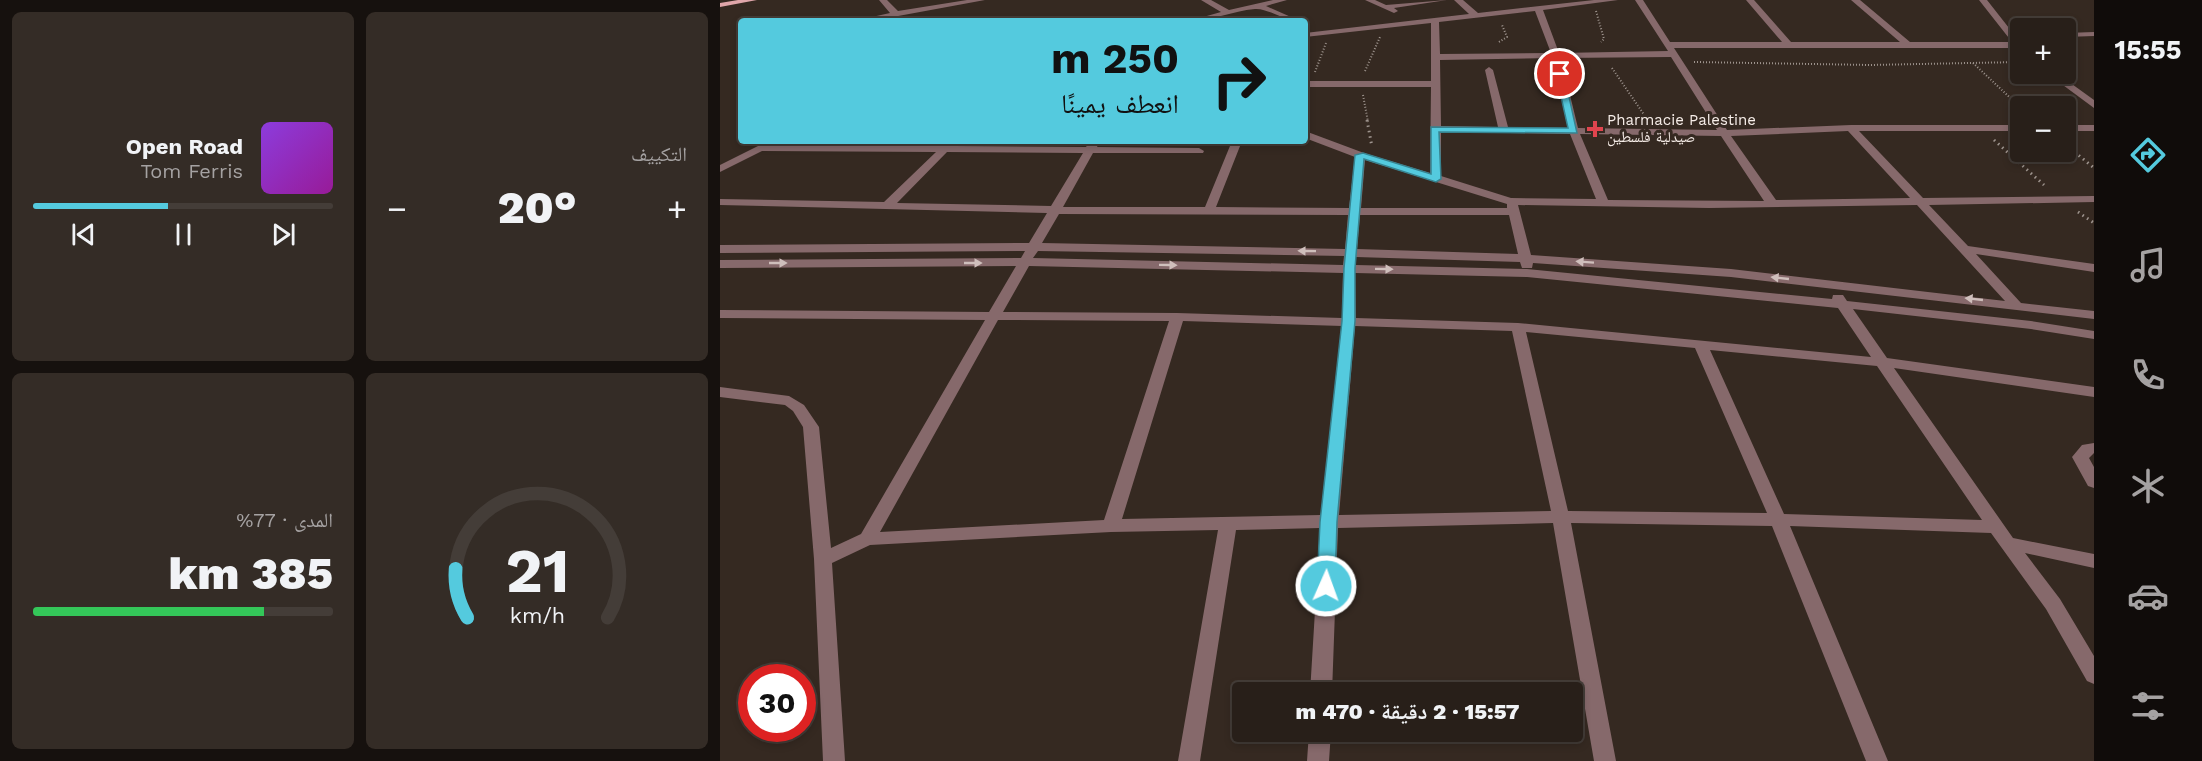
<!DOCTYPE html>
<html lang="ar">
<head>
<meta charset="utf-8">
<style>
	body { margin:0; font-family:"Work Sans","Noto Naskh Arabic",sans-serif; background:#342c26; color:#f1f3f6; direction:rtl; height:100vh; display:flex; flex-direction:column; font-size:22px; white-space:nowrap }
	* { box-sizing:border-box; margin:0 }
	p { font-size:20px; color:#a5a2a2 }
	.icon { flex:none; width:33px; height:33px; fill:none; stroke:currentColor; stroke-width:2; stroke-linecap:round; stroke-linejoin:round }
	.map { position:relative; flex:1; overflow:hidden; direction:ltr }
	.side { display:flex; flex-direction:column; gap:12px; padding:12px; background:#16110e; width:720px }
	.side>* { flex:none }
	.guide { position:absolute; left:18px; top:18px; width:570px; height:126px; border-radius:6px; box-shadow:0 3px 9px #0003,0 0 0 2px #443d38; direction:rtl; background:#54cade; color:#111; overflow:hidden }
	.tools { position:absolute; left:1290px; top:18px; display:grid; gap:12px }
	.tools a { display:grid; place-items:center; width:66px; height:66px; border-radius:6px; background:#281f19; box-shadow:0 3px 9px #0003,0 0 0 2px #443d38; font-size:30px }
	.speed { position:absolute; left:18px; top:664px; display:flex; gap:12px; font-size:30px; font-weight:700; text-align:center }
	.speed>* { display:grid; place-content:center; width:78px; height:78px; border-radius:50%; background:#281f19; box-shadow:0 3px 9px #0003,0 0 0 2px #443d38; line-height:1 }
	.speed .limit { border:9px solid #d22; background:#fff; color:#111 }
	.pin { position:absolute; display:grid; place-items:center; width:51px; height:51px; color:#fff; margin:-26px; border:3px solid #fff; border-radius:50%; box-shadow:0 2px 6px #0007 }
	.me { position:absolute; width:66px; margin:-33px; rotate:2deg; stroke-linejoin:round; filter:drop-shadow(0 0 4px #0008) }
	.turn { display:flex; align-items:center; gap:21px; height:126px; padding:0 30px; font-size:27px }
	.turn .icon { width:78px; height:78px; stroke-width:2.5 }
	.turn b { display:block; font-size:42px; line-height:51px }
	.big { font-size:45px; font-weight:800; line-height:1.1 }
	.side .widget { flex:1; display:flex; flex-direction:column; justify-content:center; gap:9px; min-width:0; padding:0 21px; border-radius:9px; background:#342c26 }
	.side .dial { align-items:center; gap:0 }
	.dial svg { height:156px; overflow:visible; fill:none; stroke:#443d38; stroke-width:7; stroke-linecap:round; text-anchor:middle }
	.dial text { fill:#f1f3f6; stroke:none }
	.song { display:flex; align-items:center; gap:18px }
	.cover { width:72px; height:72px; border-radius:9px; background:linear-gradient(135deg,hsl(270 70% 55%),hsl(300 70% 35%)) }
	.played { height:6px; border-radius:3px; background:linear-gradient(90deg,#54cade 45%,#443d38 45%) }
	.keys { display:flex; justify-content:space-around; direction:ltr }
	.heat { display:flex; justify-content:space-between; align-items:center; font-size:33px; direction:ltr }
	.charge { height:9px; border-radius:4px; background:linear-gradient(90deg,#34c759 77%,#443d38 0) }
	.side .tiles { flex:1; display:grid; gap:12px; grid-template-columns:repeat(2,1fr) }
	.trip { position:absolute; left:512px; top:682px; width:351px; height:60px; border-radius:6px; background:#281f19; box-shadow:0 3px 9px #0003,0 0 0 2px #443d38; font-weight:800; line-height:60px; text-align:center; direction:rtl }
	main { display:flex; flex:1; min-height:0 }
	.tab-bar { display:flex; flex-direction:column; width:108px; justify-content:space-around; align-items:center; background:#100c0a; color:#a5a2a2 }
	.tab-bar .icon { width:42px; height:42px }
	.tab-bar .current { color:#54cade }
	.tab-bar b { font-size:27px; color:#f1f3f6 }
	.map>svg:first-child { display:block }
</style>
</head>
<body>
<main>
<nav class="tab-bar">
<b>15:55</b>
<svg class="icon current" aria-label="directions" viewBox="0 0 24 24"><path d="M12 3l9 9-9 9-9-9zM9 14v-3h6M13 9l2 2-2 2"/></svg>
<svg class="icon" aria-label="music" viewBox="0 0 24 24"><path d="M9 18V5l10-2v13"/><circle cx="6" cy="18" r="3"/><circle cx="16" cy="16" r="3"/></svg>
<svg class="icon" aria-label="phone" viewBox="0 0 24 24"><path d="M5 4h4l2 5-3 2q2 4 5 5l2-3 5 2v4C11 20 4 13 5 4z"/></svg>
<svg class="icon" aria-label="climate" viewBox="0 0 24 24"><path d="M12 3v18M4 7l16 10M4 17L20 7"/></svg>
<svg class="icon" aria-label="car" viewBox="0 0 24 24"><path d="M5 17H2v-5l4-1 3-4h7l3 4 3 1v5h-3M9 17h6M6 11h13"/><circle cx="7" cy="17" r="2"/><circle cx="17" cy="17" r="2"/></svg>
<svg class="icon" aria-label="filters" viewBox="0 0 24 24"><path d="M4 7h16M4 17h16"/><circle cx="9" cy="7" r="2"/><circle cx="15" cy="17" r="2"/></svg>
</nav>
<div class="map">
<svg width="1374" height="761" viewBox="0 0 1374 761">
	<rect width="100%" height="100%" fill="#352921"/>
	<g fill="none" stroke-linecap="round" stroke-linejoin="round">
		<path stroke="#9e948e" stroke-width="2" stroke-dasharray="1 2" stroke-linecap="butt" d="M 876,11 L 884,39 L 881,42
			M 779,42 L 787,37 L 782,25
			M 974,62 L 1150,65 L 1300,62
			M 1253,63 L 1300,107
			M 892,68 L 927,119
			M 645,71 L 660,37
			M 595,72 L 606,43
			M 643,95 L 648,122
			M 588,122 L 589,97"/>
		<path stroke="#9e948e" stroke-width="3" stroke-dasharray="1.5 4" stroke-linecap="butt" d="M 647,120 L 652,147
			M 1274,140 L 1324,185
			M 1346,145 L 1374,168
			M 1358,212 L 1374,223"/>
		<path fill="#86696b" fill-rule="evenodd" d="M 159,0 L 167,0 L 178,11 L 247,0 L 265,0 L 151,21 L 134,21 L 170,13 Z
			M 481,0 L 491,0 L 509,10 L 553,0 L 567,0 L 546,6 L 580,21 C 564,21 548,8 535,9 C 512,11 492,21 469,21 L 501,12 Z
			M 645,0 L 655,0 L 666,5 L 727,0 L 674,8 L 678,11 L 674,13 Z
			M 734,0 L 743,0 L 758,13 L 874,0 L 898,0 L 823,10 L 839,53 L 948,51 L 915,0 L 923,0 L 950,42 L 1062,42 L 1026,0 L 1034,0 L 1071,42 L 1180,42 L 1131,0 L 1140,0 L 1190,42 L 1292,42 L 1259,0 L 1267,0 L 1300,42 L 1300,48 L 954,48 L 1007,130 L 1131,125 L 1300,125 L 1300,131 L 1139,131 L 1203,198 L 1374,196 L 1374,202 L 1209,205 L 1248,246 L 1374,264 L 1374,272 L 1256,254 L 1301,303 L 1374,311 L 1374,319 L 1011,277 L 813,263 L 812,268 L 802,268 L 800,262 L 636,257 L 636,265 L 807,269 L 1112,299 L 1113,295 L 1123,295 L 1127,301 L 1311,321 L 1374,331 L 1374,339 L 1311,329 L 1133,309 L 1167,358 L 1374,387 L 1374,397 L 1174,368 L 1293,538 L 1374,554 L 1374,568 L 1305,553 L 1340,599 L 1374,656 L 1374,684 L 1367,681 L 1326,609 L 1271,533 L 1070,526 L 1168,761 L 1146,761 L 1052,526 L 851,523 L 896,761 L 874,761 L 833,523 L 618,528 L 612,693 L 590,693 L 600,528 L 516,530 L 480,761 L 458,761 L 498,530 L 391,532 L 150,545 L 112,563 L 125,761 L 103,761 L 94,559 L 83,427 L 73,411 L 65,405 L 0,397 L 0,387 L 69,396 L 84,405 L 99,427 L 111,548 L 141,534 L 265,320 L 0,318 L 0,310 L 269,312 L 296,266 L 0,268 L 0,260 L 301,258 L 305,251 L 0,253 L 0,245 L 309,243 L 327,213 L 0,205 L 0,199 L 164,202 L 216,152 L 42,151 L 0,172 L 0,165 L 48,141 L 52,142 L 53,145 L 222,146 L 228,143 L 233,146 L 366,147 L 370,141 L 380,141 L 377,147 L 479,148 L 484,151 L 483,153 L 373,153 L 343,207 L 485,207 L 512,141 L 522,141 L 496,207 L 629,208 L 635,157 L 585,138 L 585,131 L 644,153 L 710,173 L 711,87 L 585,87 L 585,81 L 711,81 L 711,23 L 585,37 L 585,33 L 749,14 ZM 815,11 L 831,53 L 720,54 L 719,22 ZM 951,57 L 997,130 L 858,128 L 841,58 ZM 832,58 L 848,128 L 788,127 L 773,70 L 769,67 L 765,70 L 778,127 L 721,126 L 720,60 ZM 1128,131 L 1190,198 L 1056,200 L 1011,136 ZM 721,132 L 850,134 L 876,199 L 791,198 L 721,176 ZM 860,134 L 1001,136 L 1044,201 L 888,200 ZM 227,152 L 363,153 L 331,206 L 177,203 ZM 645,160 L 787,204 L 787,208 L 641,208 ZM 798,205 L 989,208 L 1197,205 L 1285,301 L 1011,269 L 811,255 ZM 339,214 L 628,215 L 625,249 L 322,243 ZM 640,215 L 789,215 L 798,254 L 637,249 ZM 318,251 L 624,256 L 623,265 L 313,258 ZM 309,266 L 623,273 L 622,318 L 457,313 L 283,312 ZM 635,273 L 807,277 L 1118,308 L 1151,357 L 798,323 L 636,318 ZM 278,320 L 449,321 L 384,520 L 160,532 ZM 463,321 L 622,326 L 601,515 L 402,519 ZM 635,326 L 792,331 L 831,511 L 619,515 ZM 806,332 L 975,348 L 1047,513 L 848,511 ZM 990,350 L 1157,366 L 1262,520 L 1064,514 Z
			M 421,17 L 430,21 L 396,21 Z
			M 1374,32 L 1374,36 L 1346,37 L 1346,33 Z
			M 1328,74 L 1338,74 L 1374,100 L 1374,108 Z
			M 1346,125 L 1374,125 L 1374,131 L 1346,131 Z
			M 1374,443 L 1374,453 L 1369,458 L 1374,467 L 1374,488 L 1368,486 L 1352,457 L 1362,445 Z
			M 589,732 L 611,732 L 609,761 L 587,761 Z"/>
		<path fill="#e0a6aa" fill-rule="evenodd" d="M 18,0 L 37,0 L 0,7 L 0,3 Z"/>
	</g>
	<defs><path id="oneway-solid" d="M-6-.8H1V-3.2L6.5 0L1 3.2V.8H-6Z" transform="scale(1.5)"/></defs>
	<g fill="#cfbfbc">
		<use href="#oneway-solid" transform="translate(587 251) rotate(-179)"/>
		<use href="#oneway-solid" transform="translate(865 262) rotate(-176)"/>
		<use href="#oneway-solid" transform="translate(58 263)"/>
		<use href="#oneway-solid" transform="translate(253 263)"/>
		<use href="#oneway-solid" transform="translate(448 265) rotate(1)"/>
		<use href="#oneway-solid" transform="translate(664 269) rotate(1)"/>
		<use href="#oneway-solid" transform="translate(1060 278) rotate(-174)"/>
		<use href="#oneway-solid" transform="translate(1254 299) rotate(-174)"/>
	</g>
	<path fill="#54cade" stroke="#378390" stroke-width="1.5" d="M 840,72 L 844,74 L 857,133 L 719,132 L 721,179 L 716,182 L 644,159 L 635,268 L 635,321 L 617,522 L 615,586 L 612,591 L 600,591 L 597,586 L 600,522 L 622,321 L 624,268 L 635,155 L 643,153 L 711,174 L 711,127 L 848,128 L 836,74 Z"/>
	<path fill="#e0444e" stroke="#352921" stroke-width="2" d="M872 120h6v6h6v6h-6v6h-6v-6h-6v-6h6z"/>
	<g text-anchor="middle" stroke-width="6" stroke-linejoin="round" paint-order="stroke">
		<g font-size="15" fill="#f6ede8" stroke="#352921" text-anchor="start">
			<text x="887" y="125">Pharmacie Palestine<tspan x="887" dy="17">صيدلية فلسطين</tspan></text>
		</g>
	</g>
</svg>
<div class="tools">
<a>+</a>
<a>−</a>
</div>
<div class="speed"><div class="limit">30</div></div>
<div class="pin" style="left:840px;top:74px;background:#d93025"><svg class="icon" aria-label="arrive" viewBox="0 0 24 24"><path d="M6 21V4h12l-3 4 3 4H6"/></svg></div>
<svg class="me" style="left:606px;top:586px" viewBox="-20 -20 40 40"><circle r="17" fill="#54cade" stroke="#fff" stroke-width="3"/><path d="M0-11L8 9 0 5-8 9z" fill="#fff"/></svg>
<div class="trip">15:57 · 2 دقيقة · 470 m</div>
<div class="guide">
<div class="turn"><svg class="icon" aria-label="right" viewBox="0 0 24 24"><path d="M7 20v-9h11M14 6l5 5-5 5"/></svg><div><b>250 m</b>انعطف يمينًا</div></div>
</div>
</div>
<section class="side">
<div class="tiles">
<div class="widget"><p>التكييف</p>
<div class="heat"><a>−</a><b class="big">20°</b><a>+</a></div>
</div>
<div class="widget">
<div class="song"><i class="cover"></i><div><b>Open Road</b><p>Tom Ferris</p></div></div>
<div class="played"></div>
<div class="keys"><svg class="icon" aria-label="previous" viewBox="0 0 24 24"><path d="M18 5L8 12l10 7zM5 5v14"/></svg><svg class="icon" aria-label="pause" viewBox="0 0 24 24"><path d="M8 5v14M16 5v14"/></svg><svg class="icon" aria-label="next" viewBox="0 0 24 24"><path d="M6 5l10 7-10 7zM19 5v14"/></svg></div>
</div>
<div class="widget dial"><svg viewBox="0 0 100 80">
<path d="M14 69A42 42 0 1 1 86 69"/>
<path d="M14 69A42 42 0 0 1 8 44" stroke="#54cade"/>
<text x="50" y="56" font-size="32" font-weight="700">21</text>
<text x="50" y="72" font-size="11">km/h</text>
</svg></div>
<div class="widget"><p>المدى · 77%</p><b class="big">385 km</b><div class="charge"></div></div>
</div>
</section>
</main>
</body>
</html>
